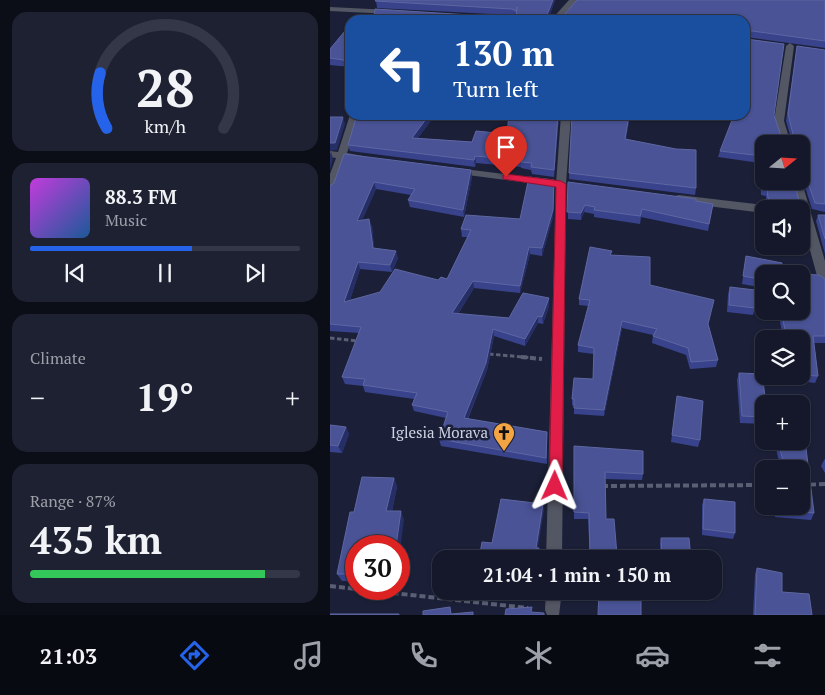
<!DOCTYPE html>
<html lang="en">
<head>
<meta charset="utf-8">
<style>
	body { margin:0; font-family:"PT Serif",serif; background:#1d2132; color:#f1f3f6; height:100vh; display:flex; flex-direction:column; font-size:19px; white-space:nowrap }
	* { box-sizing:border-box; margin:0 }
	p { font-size:16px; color:#9da0a8 }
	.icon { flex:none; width:28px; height:28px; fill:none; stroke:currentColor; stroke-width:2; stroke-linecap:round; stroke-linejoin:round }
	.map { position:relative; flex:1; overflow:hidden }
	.drawer { display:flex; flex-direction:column; gap:12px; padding:12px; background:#0b0d17; width:330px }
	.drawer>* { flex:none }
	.hud { position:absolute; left:15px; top:15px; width:405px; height:105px; border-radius:15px; box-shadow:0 1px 4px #0004,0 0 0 1px #333747; background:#1a4fa0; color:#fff; overflow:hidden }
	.needle { width:32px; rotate:72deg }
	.fabs { position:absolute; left:425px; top:135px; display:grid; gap:10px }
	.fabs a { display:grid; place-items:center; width:55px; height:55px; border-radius:10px; background:#14182a; box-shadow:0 1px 4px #0004,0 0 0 1px #333747; font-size:25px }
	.speed { position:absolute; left:15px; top:535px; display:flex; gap:10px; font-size:25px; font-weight:700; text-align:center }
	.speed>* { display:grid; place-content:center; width:65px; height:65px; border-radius:50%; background:#14182a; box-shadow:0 1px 4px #0004,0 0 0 1px #333747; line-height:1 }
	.speed .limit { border:8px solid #d22; background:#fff; color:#111 }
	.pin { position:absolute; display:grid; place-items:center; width:42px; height:42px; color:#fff; margin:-51px -21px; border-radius:50% 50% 50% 0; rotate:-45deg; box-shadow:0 0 5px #0007 }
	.pin .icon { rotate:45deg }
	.me { position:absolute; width:55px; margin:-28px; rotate:1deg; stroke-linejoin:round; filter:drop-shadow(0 0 4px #0008) }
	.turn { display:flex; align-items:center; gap:18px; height:105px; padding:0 25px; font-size:22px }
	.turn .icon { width:65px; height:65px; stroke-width:2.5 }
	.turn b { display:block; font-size:35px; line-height:42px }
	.big { font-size:38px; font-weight:600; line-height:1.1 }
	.drawer .widget { flex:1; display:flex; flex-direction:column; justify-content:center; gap:8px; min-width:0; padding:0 18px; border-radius:15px; background:#1d2132 }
	.drawer .dial { align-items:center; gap:0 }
	.dial svg { height:130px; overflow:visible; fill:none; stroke:#333747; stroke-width:7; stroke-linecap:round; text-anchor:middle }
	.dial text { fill:#f1f3f6; stroke:none }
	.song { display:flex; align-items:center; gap:15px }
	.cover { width:60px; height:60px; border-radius:8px; background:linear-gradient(135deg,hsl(290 70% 55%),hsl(210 70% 35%)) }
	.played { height:5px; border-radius:2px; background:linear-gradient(90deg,#2563eb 60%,#333747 60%) }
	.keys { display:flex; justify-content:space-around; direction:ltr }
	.heat { display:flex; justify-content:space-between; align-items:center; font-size:28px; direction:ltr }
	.charge { height:8px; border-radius:4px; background:linear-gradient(90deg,#34c759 87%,#333747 0) }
	.trip { position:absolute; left:102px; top:550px; width:290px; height:50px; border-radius:15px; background:#14182a; box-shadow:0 1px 4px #0004,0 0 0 1px #333747; font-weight:600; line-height:50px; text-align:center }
	.dock { display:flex; height:80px; justify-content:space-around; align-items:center; background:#080a11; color:#9da0a8 }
	.dock .icon { width:35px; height:35px }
	.dock .active { color:#2563eb }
	.dock b { font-size:22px; color:#f1f3f6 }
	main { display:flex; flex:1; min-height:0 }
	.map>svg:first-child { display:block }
</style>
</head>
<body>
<main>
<section class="drawer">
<div class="widget dial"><svg viewBox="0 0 100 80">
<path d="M14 69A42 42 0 1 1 86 69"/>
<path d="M14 69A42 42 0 0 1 10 35" stroke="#2563eb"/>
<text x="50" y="56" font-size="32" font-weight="700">28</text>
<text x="50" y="72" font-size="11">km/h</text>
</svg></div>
<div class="widget">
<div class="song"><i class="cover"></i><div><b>88.3 FM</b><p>Music</p></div></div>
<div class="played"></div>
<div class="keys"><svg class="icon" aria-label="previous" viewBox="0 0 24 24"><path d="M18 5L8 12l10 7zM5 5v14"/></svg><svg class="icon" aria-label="pause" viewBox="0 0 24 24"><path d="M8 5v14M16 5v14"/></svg><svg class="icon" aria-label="next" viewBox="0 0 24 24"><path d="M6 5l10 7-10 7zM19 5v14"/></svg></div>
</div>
<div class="widget"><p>Climate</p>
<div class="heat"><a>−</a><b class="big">19°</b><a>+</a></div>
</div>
<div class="widget"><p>Range · 87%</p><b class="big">435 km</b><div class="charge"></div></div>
</section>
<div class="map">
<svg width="495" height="615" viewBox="0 0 495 615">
	<rect width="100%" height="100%" fill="#1b2038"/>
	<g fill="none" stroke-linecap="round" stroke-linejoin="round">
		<path stroke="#5a5f74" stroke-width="3" stroke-dasharray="4.5 2.5" stroke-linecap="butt" d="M 0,338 L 28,341
			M 159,354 L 204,358"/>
		<path stroke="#5a5f74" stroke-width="4" stroke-dasharray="6 3" stroke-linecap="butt" d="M 191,357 L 212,359
			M 471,485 L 495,484
			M 272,486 L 434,485
			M 0,586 L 198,608"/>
		<path fill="#535663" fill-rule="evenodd" d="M 239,0 L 247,0 L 230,20 L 221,20 Z
			M 0,7 L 60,10 L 64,12 L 60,14 L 0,11 Z
			M 460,43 L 464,46 L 454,121 L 461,144 L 451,144 L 444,121 L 456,46 Z
			M 20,115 L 30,115 L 17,153 L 33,156 L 34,158 L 29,161 L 15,159 L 5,190 L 0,194 L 0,174 L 6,158 L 0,157 L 0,151 L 8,152 Z
			M 231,115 L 241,115 L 236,184 L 232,559 L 216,559 L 226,184 Z
			M 126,168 L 215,179 L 220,182 L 215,185 L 122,173 L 121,171 Z
			M 471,179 L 495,261 L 495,287 L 489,283 L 471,217 L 471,209 L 469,209 L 462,181 L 471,181 Z
			M 349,195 L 434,205 L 439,209 L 434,209 L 434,213 L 345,202 L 344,199 L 345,196 Z
			M 216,591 L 232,591 L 229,615 L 217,615 L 215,610 Z"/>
	</g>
	<path fill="#38438c" d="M 45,0 L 225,0 L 218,20 L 186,20 L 187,16 L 186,18 L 184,16 L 184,20 L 44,20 L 140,15 L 182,15 L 47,8 L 46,0 Z
		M 495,0 L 495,48 L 416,37 L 452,139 L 461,138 L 456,121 L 467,46 L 495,50 L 495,212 L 482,209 L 472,177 L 434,144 L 471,209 L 437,209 L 438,206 L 436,204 L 436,196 L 431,195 L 430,163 L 388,157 L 390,151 L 415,115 L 415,20 Z
		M 20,25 L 20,67 L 0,65 L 0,49 Z
		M 27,115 L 105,115 L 88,138 L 142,142 L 177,134 L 229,115 L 224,177 L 202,174 L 201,170 L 191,168 L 191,167 L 146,163 L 145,167 L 20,151 L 18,145 Z
		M 242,115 L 300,115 L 296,139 L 366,188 L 365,195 L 239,179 Z
		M 141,170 L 142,177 L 134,217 L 80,207 L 78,200 L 81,195 L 46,189 L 32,220 L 42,226 L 44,248 L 68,258 L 62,272 L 30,269 L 20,300 L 117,279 L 138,237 L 132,237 L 131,229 L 190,219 L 224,188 L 223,217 L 212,256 L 200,254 L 190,293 L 144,288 L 128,314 L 179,318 L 219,298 L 219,306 L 213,324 L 208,323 L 195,346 L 164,336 L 157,370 L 138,419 L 217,432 L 217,464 L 111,446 L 109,439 L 116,418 L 84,411 L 82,405 L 84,399 L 35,392 L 33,386 L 15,384 L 12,377 L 29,333 L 0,331 L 0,186 Z
		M 238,182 L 383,204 L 378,231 L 311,217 L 310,224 L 264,217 L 264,214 L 254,212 L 251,220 L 238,219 Z
		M 471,210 L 478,234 L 475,241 L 471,240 Z
		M 488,215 L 495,215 L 495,254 L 486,221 Z
		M 281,255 L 320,285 L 378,324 L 388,360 L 386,367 L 360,369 L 356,355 L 322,343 L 323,335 L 292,328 L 274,416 L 244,414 L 244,406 L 242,405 L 242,399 L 263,379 L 264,354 L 248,352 L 248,345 L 258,306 L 249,305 L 249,299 Z
		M 416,256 L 434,274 L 434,288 L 412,284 Z
		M 495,279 L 495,343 L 484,343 L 488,376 L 485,383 L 461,380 L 461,376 L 471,376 L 471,339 L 453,339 L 450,321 L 452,315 L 456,315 L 455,311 L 471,311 Z
		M 400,287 L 425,308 L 423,315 L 397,312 L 398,294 Z
		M 409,373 L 434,404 L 434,424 L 410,423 L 407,380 Z
		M 347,396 L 370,440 L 368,447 L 341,442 Z
		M 0,425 L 16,427 L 19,434 L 12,453 L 0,452 Z
		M 444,441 L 471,441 L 484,513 L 481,520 L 445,517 L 444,506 L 471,506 L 471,469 L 451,469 Z
		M 244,446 L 313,474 L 312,480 L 275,479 L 276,519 L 287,555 L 287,559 L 260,559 L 258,519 L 244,519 Z
		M 495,459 L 495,473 L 491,466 L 494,460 Z
		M 64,478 L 67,487 L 62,511 L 74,520 L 26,546 L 26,581 L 12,581 L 7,574 L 24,512 Z
		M 374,499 L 405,533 L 403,539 L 372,535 L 372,505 Z
		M 331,538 L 361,559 L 331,559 L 330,544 Z
		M 427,568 L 452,592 L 482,615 L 423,615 L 425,574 Z"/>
	<path fill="#262e66" d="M 223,0 L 225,0 L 218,20 L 215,20 Z
		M 99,115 L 105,115 L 83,145 L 82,138 Z
		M 228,115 L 229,115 L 224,177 L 224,170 Z
		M 299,115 L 300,115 L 295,145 L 295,139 Z
		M 13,117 L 15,124 L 7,150 L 0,151 L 0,143 Z
		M 1,152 L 3,159 L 0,169 L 0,155 Z
		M 145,156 L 146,163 L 145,167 L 144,160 Z
		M 141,170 L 142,177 L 134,217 L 133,210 Z
		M 471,171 L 474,171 L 472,177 L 471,178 Z
		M 224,180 L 223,217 L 212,256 L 212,248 Z
		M 44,182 L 46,189 L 29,228 L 27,221 Z
		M 255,205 L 254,212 L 251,220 L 251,213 Z
		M 39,219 L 42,226 L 45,255 L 43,248 Z
		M 199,247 L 200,254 L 190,293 L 190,286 Z
		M 66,251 L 68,258 L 62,272 L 60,265 Z
		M 28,262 L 30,269 L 17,309 L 14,302 Z
		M 143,281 L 144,288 L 124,320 L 122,313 Z
		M 219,298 L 219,306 L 213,324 L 212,317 Z
		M 208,316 L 208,323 L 195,346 L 195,339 Z
		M 292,321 L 292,328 L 274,416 L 274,410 Z
		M 163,329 L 164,336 L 157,370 L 135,425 L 134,418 Z
		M 16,427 L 19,434 L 12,453 L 8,446 Z
		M 64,478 L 67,487 L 60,520 L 56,511 Z
		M 213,504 L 214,510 L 207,553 L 206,548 Z
		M 71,511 L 74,520 L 69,558 L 69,546 L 66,546 Z"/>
	<path fill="#495395" stroke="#5e67a2" d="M 46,0 L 223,0 L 215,20 L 186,20 L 187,7 L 186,11 L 182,9 L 45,1 Z
		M 247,0 L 495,0 L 495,41 L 415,30 L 415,20 L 230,20 Z
		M 45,9 L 140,15 L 184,15 L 182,20 L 44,20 Z
		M 20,25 L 20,61 L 0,58 L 0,49 Z
		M 415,31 L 416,39 L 454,44 L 444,115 L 452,139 L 464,138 L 458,114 L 467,46 L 495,50 L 495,204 L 485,203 L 474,171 L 471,171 L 471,144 L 434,144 L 434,181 L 464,181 L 471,209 L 438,209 L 438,204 L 443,202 L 438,198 L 437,189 L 433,189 L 432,156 L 390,151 L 404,115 L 415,115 Z
		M 27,115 L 99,115 L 82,138 L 142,142 L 146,131 L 177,134 L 179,115 L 228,115 L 224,170 L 201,167 L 202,163 L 191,162 L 192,160 L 145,156 L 144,160 L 18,145 Z
		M 242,115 L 299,115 L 295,139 L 346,149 L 366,150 L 366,188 L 239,173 Z
		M 0,117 L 13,117 L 5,143 L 0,143 Z
		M 14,154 L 141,170 L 133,210 L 78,200 L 85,189 L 44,182 L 27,221 L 39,219 L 43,248 L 66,251 L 60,265 L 28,262 L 14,302 L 50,292 L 65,269 L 108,280 L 111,277 L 117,279 L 141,230 L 131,229 L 136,215 L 190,219 L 199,177 L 224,180 L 223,210 L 212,248 L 199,247 L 190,286 L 143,281 L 122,313 L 179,318 L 193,293 L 219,298 L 212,317 L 208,316 L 195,339 L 163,329 L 156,363 L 134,418 L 217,432 L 216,458 L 109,439 L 118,412 L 82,405 L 87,393 L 33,385 L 35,379 L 12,377 L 31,327 L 0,324 L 0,186 L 4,183 Z
		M 238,182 L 366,199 L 366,201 L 383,204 L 379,224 L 312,209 L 310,216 L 264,210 L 265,207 L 255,205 L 251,213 L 237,212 Z
		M 471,210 L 478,234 L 471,234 Z
		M 488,215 L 495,215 L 495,239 Z
		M 260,247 L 282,251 L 280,255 L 320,257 L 320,285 L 384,300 L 378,324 L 388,360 L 361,362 L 358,348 L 323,336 L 327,329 L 292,321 L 274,410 L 244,408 L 244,399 L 242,399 L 244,378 L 263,379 L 264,348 L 248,345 L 260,300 L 249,299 Z
		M 416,256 L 452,263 L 450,274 L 434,274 L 434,280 L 413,276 Z
		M 471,274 L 489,275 L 495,279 L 495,336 L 483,336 L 488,376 L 471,375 L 471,339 L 461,339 L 461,336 L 456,335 L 452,315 L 458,315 L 458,311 L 471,311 Z
		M 400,287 L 425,290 L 425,308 L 399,305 Z
		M 409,373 L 432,374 L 436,404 L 434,404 L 434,417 L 412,416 Z
		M 347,396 L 373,401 L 370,440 L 342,435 Z
		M 473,424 L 484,513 L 448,510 L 447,506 L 471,506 L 471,469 L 455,469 L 448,441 L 471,441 L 471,425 Z
		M 0,425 L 16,427 L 8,446 L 0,445 Z
		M 244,446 L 313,451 L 313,474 L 275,472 L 276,519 L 284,519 L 287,555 L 260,555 L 259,513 L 244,512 Z
		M 32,477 L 64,478 L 56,511 L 71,511 L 66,546 L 26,546 L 26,574 L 7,574 L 20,512 L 24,512 Z
		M 171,499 L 213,504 L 206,548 L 209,548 L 208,559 L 149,559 L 152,542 L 162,543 Z
		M 374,499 L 405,502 L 405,533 L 373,529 Z
		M 331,538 L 359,538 L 361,559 L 332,559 Z
		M 427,568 L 452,573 L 452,592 L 479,594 L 482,615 L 425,615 Z
		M 269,591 L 311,594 L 311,615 L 268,615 Z
		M 120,607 L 121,614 L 143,612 L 143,615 L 93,615 L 93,611 Z
		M 202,607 L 201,612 L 214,613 L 214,615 L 175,615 L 176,609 Z
		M 0,614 L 69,614 L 69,615 L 0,615 Z"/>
	<path fill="#e11d48" stroke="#92132f" d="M 176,174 L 231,181 L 236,184 L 232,486 L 230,490 L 225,492 L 221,490 L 219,486 L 226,187 L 173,179 L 173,175 Z"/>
	<defs>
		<g id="church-pin" transform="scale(1.125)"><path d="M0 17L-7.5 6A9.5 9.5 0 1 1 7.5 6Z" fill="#f2a542" stroke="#1b2038"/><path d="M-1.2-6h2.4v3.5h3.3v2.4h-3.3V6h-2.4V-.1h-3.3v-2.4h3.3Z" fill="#111"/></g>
	</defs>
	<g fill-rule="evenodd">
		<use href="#church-pin" x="174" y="433"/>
	</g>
	<g text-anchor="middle" stroke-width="5" stroke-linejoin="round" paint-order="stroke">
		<g font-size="15" fill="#cfd4e4" stroke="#1b2038" text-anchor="end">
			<text x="158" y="438">Iglesia Morava</text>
		</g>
	</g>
</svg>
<div class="fabs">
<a><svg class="needle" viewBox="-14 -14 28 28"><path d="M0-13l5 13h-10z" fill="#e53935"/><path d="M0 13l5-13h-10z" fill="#9da0a8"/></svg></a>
<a><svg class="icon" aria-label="sound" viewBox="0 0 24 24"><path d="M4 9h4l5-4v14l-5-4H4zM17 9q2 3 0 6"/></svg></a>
<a><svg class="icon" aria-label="search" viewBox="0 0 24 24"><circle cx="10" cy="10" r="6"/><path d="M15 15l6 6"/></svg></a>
<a><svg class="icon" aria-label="layers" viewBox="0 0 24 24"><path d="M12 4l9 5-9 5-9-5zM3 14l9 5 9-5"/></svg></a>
<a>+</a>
<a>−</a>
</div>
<div class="speed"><div class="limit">30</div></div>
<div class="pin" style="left:176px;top:177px;background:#d93025"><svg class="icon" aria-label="arrive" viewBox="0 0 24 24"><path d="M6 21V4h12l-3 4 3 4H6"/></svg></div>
<svg class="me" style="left:225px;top:486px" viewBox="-20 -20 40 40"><path d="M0-17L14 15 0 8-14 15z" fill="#e11d48" stroke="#fff" stroke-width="4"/></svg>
<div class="trip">21:04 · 1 min · 150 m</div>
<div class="hud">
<div class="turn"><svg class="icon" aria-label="left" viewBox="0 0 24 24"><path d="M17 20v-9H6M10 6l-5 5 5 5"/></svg><div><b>130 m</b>Turn left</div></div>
</div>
</div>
</main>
<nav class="dock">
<b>21:03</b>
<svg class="icon active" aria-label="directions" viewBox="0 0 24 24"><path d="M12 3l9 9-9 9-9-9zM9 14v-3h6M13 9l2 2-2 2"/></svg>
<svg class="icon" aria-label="music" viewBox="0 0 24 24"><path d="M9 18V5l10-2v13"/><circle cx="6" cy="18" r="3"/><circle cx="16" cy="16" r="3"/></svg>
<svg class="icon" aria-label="phone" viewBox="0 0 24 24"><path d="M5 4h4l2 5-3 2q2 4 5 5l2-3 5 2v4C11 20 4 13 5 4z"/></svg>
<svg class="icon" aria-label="climate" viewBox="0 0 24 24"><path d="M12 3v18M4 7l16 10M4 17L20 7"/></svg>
<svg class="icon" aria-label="car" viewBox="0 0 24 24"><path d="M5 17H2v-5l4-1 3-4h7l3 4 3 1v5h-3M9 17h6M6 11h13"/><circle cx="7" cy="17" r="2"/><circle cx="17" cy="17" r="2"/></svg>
<svg class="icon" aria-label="filters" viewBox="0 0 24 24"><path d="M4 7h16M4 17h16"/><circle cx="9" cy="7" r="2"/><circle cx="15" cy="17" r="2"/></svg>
</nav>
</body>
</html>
